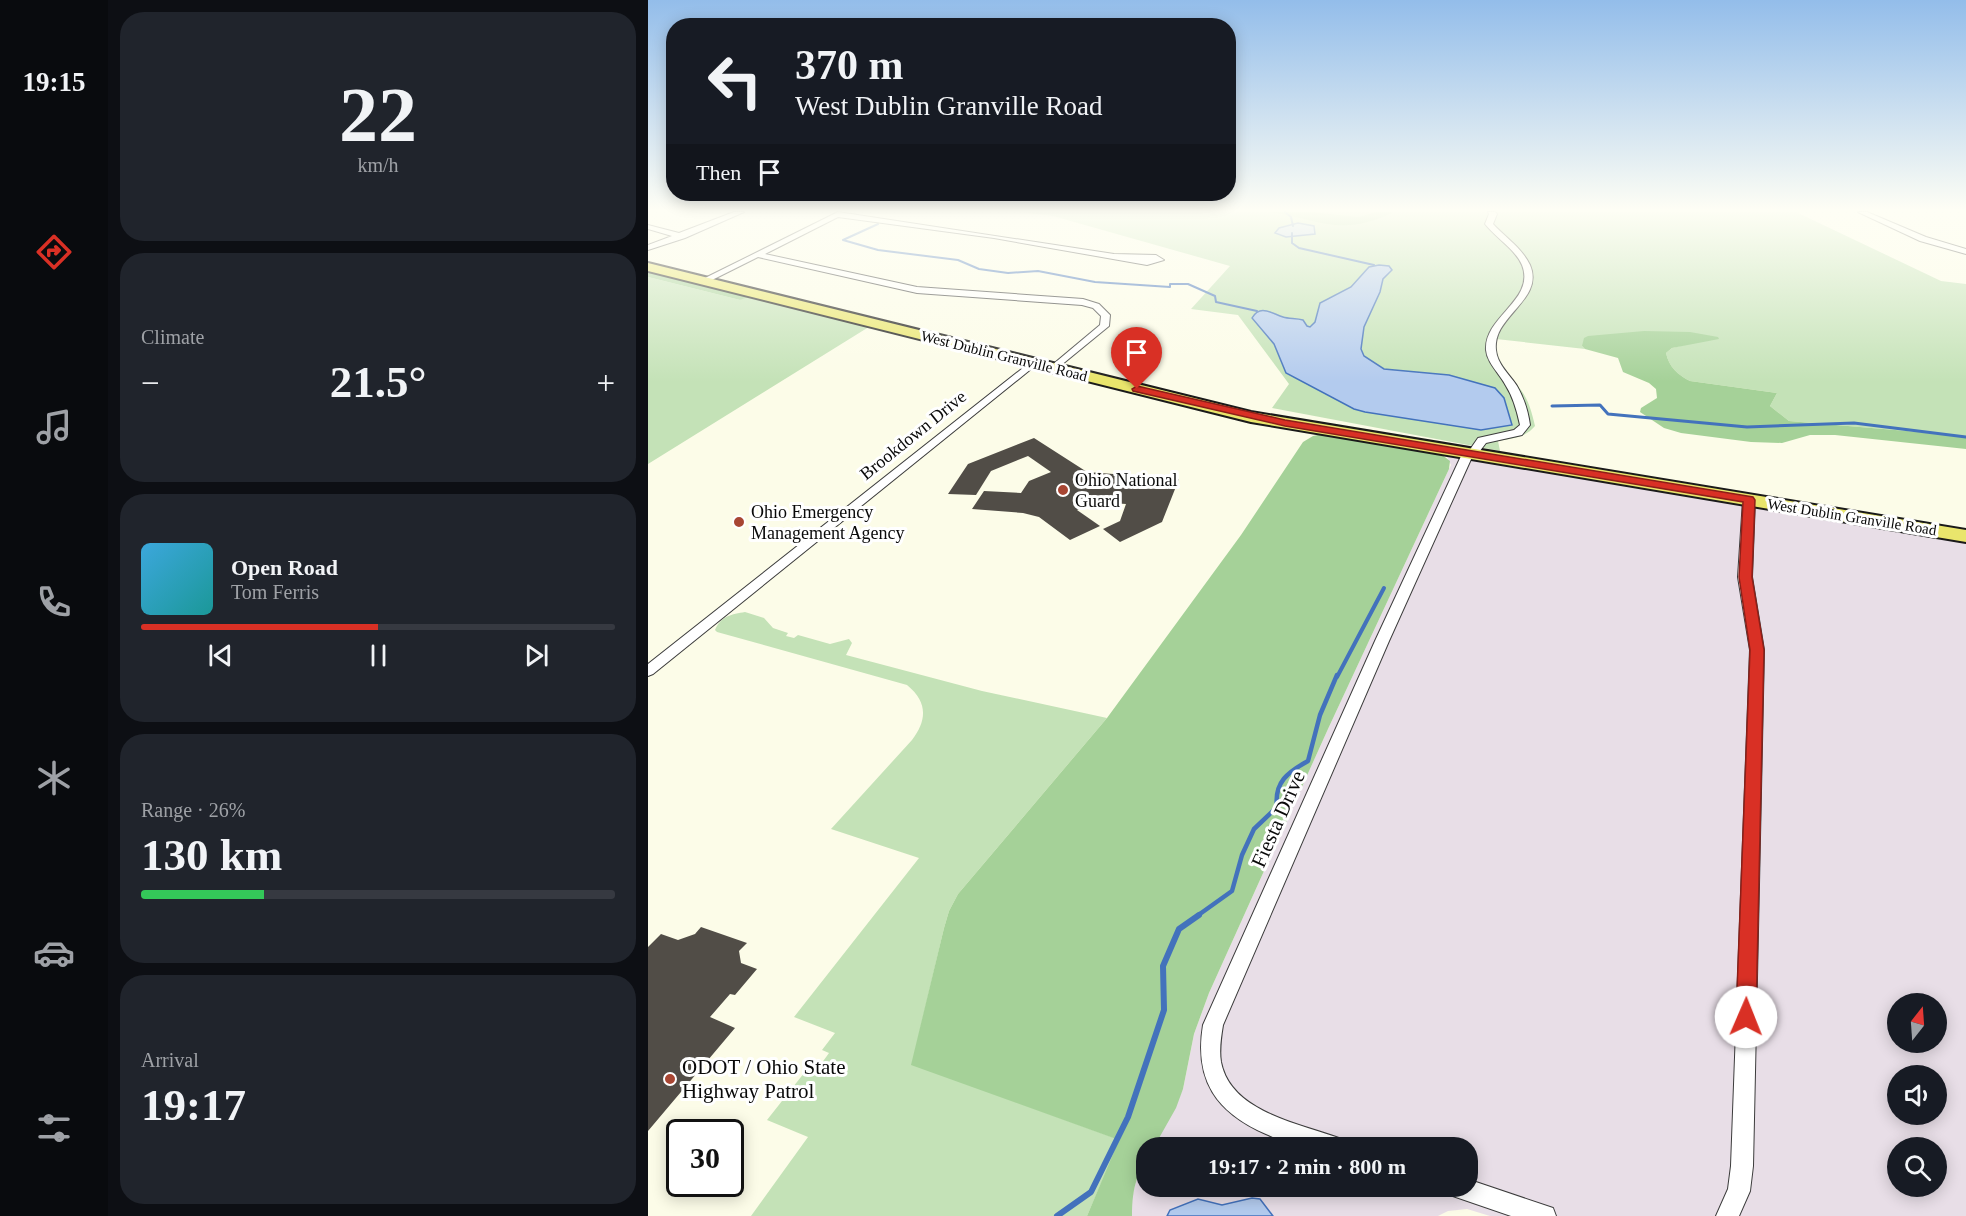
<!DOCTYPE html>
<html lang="en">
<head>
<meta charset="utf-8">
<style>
	body { margin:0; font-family:Georgia,serif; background:#20242c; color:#f1f3f6; height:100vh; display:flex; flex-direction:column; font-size:22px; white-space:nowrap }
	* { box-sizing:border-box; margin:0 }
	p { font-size:20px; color:#9ea1a6 }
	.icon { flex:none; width:33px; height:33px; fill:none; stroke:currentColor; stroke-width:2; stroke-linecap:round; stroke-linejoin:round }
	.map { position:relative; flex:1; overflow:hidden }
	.side { display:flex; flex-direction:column; gap:12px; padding:12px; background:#0d0f14; width:540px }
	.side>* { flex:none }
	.hud { position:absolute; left:18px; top:18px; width:570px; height:183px; border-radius:24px; box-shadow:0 3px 15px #0003; background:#171b24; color:#f1f3f6; overflow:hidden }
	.needle { width:39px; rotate:17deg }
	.controls { position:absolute; left:1239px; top:993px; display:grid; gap:12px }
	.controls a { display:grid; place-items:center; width:60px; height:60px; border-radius:50%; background:#171b24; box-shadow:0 3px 15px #0003; font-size:30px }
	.speed { position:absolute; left:18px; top:1119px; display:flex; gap:12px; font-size:30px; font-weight:700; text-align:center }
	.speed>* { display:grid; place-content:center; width:78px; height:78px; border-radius:50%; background:#171b24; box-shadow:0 3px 15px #0003; line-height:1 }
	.speed .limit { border:3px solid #111; border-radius:9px; background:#fff; color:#111 }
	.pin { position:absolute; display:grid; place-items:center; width:51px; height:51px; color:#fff; margin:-62px -26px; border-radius:50% 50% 50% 0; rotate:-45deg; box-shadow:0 0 6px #0007 }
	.pin .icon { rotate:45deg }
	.me { position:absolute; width:66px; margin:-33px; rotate:1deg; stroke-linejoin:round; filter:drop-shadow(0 0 4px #0008) }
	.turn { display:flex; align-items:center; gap:21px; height:126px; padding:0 30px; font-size:27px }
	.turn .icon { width:78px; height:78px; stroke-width:2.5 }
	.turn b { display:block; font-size:42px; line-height:51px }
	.then { display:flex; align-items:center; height:57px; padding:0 30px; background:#0003; gap:12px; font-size:22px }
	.big { font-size:45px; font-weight:600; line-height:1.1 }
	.side .card { flex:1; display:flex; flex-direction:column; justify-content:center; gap:9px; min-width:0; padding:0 21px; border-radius:24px; background:#20242c }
	.side .dial { align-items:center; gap:0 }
	.dial b { font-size:78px; line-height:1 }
	.song { display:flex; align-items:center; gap:18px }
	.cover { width:72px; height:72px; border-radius:9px; background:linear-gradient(135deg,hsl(200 70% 55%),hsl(180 70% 35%)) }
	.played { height:6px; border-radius:3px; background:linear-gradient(90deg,#d93025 50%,#363941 50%) }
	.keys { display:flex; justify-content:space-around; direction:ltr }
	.heat { display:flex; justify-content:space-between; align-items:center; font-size:33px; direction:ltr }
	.charge { height:9px; border-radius:4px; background:linear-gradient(90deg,#34c759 26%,#363941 0) }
	.trip { position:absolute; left:488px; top:1137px; width:342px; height:60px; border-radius:24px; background:#171b24; box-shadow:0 3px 15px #0003; font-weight:600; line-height:60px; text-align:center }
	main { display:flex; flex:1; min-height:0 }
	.dock { display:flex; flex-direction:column; width:108px; justify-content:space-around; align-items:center; background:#090b0e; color:#9ea1a6 }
	.dock .icon { width:42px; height:42px }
	.dock .on { color:#d93025 }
	.dock b { font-size:27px; color:#f1f3f6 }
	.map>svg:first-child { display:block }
</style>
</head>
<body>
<main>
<nav class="dock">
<b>19:15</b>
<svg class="icon on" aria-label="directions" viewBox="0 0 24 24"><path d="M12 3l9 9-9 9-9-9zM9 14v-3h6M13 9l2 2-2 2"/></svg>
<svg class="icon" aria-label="music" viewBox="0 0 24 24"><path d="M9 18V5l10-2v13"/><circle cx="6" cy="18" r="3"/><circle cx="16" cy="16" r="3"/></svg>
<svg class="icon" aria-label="phone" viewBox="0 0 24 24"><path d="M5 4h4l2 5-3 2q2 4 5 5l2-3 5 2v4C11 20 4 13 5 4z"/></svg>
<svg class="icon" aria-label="climate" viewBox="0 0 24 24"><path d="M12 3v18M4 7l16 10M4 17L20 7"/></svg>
<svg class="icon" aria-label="car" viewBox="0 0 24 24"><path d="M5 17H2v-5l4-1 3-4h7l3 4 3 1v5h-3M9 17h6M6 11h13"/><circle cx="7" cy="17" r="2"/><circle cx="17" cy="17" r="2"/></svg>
<svg class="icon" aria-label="filters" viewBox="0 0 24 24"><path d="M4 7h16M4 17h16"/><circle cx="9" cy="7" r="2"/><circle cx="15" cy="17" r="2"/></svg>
</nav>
<section class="side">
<div class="card dial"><b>22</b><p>km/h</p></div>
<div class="card"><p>Climate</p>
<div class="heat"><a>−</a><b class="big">21.5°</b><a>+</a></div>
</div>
<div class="card">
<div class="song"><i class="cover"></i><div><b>Open Road</b><p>Tom Ferris</p></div></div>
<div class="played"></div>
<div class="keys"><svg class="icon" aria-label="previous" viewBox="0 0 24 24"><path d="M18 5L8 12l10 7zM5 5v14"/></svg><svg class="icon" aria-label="pause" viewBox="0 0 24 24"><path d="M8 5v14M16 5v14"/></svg><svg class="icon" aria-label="next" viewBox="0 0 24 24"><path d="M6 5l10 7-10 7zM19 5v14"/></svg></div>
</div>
<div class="card"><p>Range · 26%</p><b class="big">130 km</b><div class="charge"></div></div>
<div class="card"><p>Arrival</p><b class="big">19:17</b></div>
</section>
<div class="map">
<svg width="1318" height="1216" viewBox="0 0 1318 1216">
	<rect width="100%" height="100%" fill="#fcfce8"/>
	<path fill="#e8dee7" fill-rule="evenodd" d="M 808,450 L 1318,535 L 1318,1216 L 842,1216 L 819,1209 L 800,1211 L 790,1216 L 484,1216 L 484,1198 L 489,1177 L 498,1160 L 498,1186 L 819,1186 L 819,1148 L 506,1147 L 535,1089 L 546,1034 L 561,993 L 680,729 L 801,469 L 803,465 L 799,457 ZM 1250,1004 L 1288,1004 L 1288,1042 L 1250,1042 ZM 1250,1076 L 1288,1076 L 1288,1114 L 1250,1114 ZM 1250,1148 L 1288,1148 L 1288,1186 L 1250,1186 Z"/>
	<path fill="#c4e2b7" d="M 373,212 L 1148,212 L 1293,281 L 1318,284 L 1318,436 L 1141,421 L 1122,406 L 1129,393 L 1042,381 C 1030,375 1021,367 1018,353 L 1024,348 L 1040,344 L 934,346 L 937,349 L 848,339 C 847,363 861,372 873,390 C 881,401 884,413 887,426 C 877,438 865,438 850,441 L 852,451 L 624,408 L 641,384 L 590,315 L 543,309 L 582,266 L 405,216 Z
		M 0,277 L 92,300 L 99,295 L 224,325 L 0,464 Z
		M 97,612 L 116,618 L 125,628 L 140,633 L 138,636 L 146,638 L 150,635 L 182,644 L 201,639 L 204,643 L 198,655 L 334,691 L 459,718 L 310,894 L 301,911 L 296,928 L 264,1064 L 472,1140 L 439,1216 L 103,1216 L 160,1137 L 119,1120 L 160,1068 L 168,1071 L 181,1053 L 174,1050 L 187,1033 L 146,1017 L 271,858 L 183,829 L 264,740 C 279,720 280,702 259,685 L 69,632 L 67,630 C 73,616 84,614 97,612 Z"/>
	<path fill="#a5d198" d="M 621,212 L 663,212 L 711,217 L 728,212 L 746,212 C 693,238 672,219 621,212 Z
		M 0,270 L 99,295 L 100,297 L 92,300 L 0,277 Z
		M 996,331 L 1042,332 L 1070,337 L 1071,339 L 1024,348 L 1018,353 C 1021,367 1030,375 1042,381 L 1129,393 L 1122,406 L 1141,421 L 1318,436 L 1318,449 L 1187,435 L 1162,435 L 1134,443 L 1103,442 L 1033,433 L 1016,428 L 992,412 L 993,408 L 1009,398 L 1008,389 L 1001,383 L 975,372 L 970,358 L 937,349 L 934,346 L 936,338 L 940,336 Z
		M 680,433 L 793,454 L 802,461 L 801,469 L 680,729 L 561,993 L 546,1034 L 535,1089 L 528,1108 L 506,1147 L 498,1148 C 498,1159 494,1165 490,1176 C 485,1189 484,1202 484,1216 L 439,1216 L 471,1140 L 263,1065 L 296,928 L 301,911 L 310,894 L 459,718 L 593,535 L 655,442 L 665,436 Z"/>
	<path fill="#b3cbee" stroke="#4372bc" stroke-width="1.5" d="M 650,223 L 666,226 L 667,234 L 638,237 L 627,233 L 631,228 Z
		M 731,265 L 741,266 L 744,270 L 735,279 L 732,292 L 716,327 L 713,349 L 716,356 L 736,369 L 801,375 L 847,388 L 856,398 L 864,425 L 833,430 L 717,412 L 706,409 L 638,373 L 626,344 L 604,318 C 612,304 623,313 635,317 C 641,319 648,318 655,320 L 659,326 L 662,327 L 667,322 L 672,303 L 703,287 L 721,267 Z
		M 604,1198 L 612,1199 L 625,1216 L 519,1216 L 522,1210 L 550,1199 L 574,1205 Z"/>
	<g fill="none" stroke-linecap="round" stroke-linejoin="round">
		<path stroke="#4372bc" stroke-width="2" d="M 637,212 L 643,217 L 645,226
			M 230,224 L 195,240 L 230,250 L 310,260 L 331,269 L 360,273 L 390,271 L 447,282 L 522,287 L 522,284 L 540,284 L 567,296 L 568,302 L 609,311
			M 644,233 L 644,243 L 651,248 L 726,265"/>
		<path stroke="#4372bc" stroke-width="3" d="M 904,406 L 952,405 L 960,414 L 1099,427 L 1206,423 L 1318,437"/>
		<path stroke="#4372bc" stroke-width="4" d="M 689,677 L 736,588"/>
		<path stroke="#4372bc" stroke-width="4.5" d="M 549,916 L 584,891 L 594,855 L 606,829 L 629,807 C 626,782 640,772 660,761 L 672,715 L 689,675"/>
		<path stroke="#4372bc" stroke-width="6" d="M 409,1216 L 443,1192 L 480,1117 L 516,1010 L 515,966 L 531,929 L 551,915"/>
	</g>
	<path fill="#514d47" d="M 386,438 L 439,472 L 531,479 L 514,522 L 472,542 L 455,529 L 472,521 L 478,504 L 448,502 L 429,510 L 452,526 L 422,540 L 391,517 L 375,513 L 324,509 L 336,491 L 373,493 L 381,481 L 403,472 L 380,456 L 343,471 L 328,495 L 300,494 L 320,464 Z
		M 53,927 L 99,943 L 91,951 L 93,963 L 109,969 L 87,995 L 82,994 L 62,1017 L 87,1028 L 0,1131 L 0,947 L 13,934 L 30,940 L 47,934 Z"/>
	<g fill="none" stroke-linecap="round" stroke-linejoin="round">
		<g stroke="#3c3c3c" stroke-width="2">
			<path id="minor" d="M 86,212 L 96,212 L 37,238 L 0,250 L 0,245 L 24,236 L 0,229 L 0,225 L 31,233 Z
				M 190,212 L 466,254 L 508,255 L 516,260 L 499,265 L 346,238 L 190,217 L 117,254 L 269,287 L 435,299 L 451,304 L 462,315 L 461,326 L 406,371 L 403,370 L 403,366 L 452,325 L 453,316 L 445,308 L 434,305 L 269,293 L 110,257 L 58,283 L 51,281 Z
				M 840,212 L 847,212 L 849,214 L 845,224 C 857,237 874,248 882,265 C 897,300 844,316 848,350 C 849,364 862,375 869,386 C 876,398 880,411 882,425 L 874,435 L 838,443 L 828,456 L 824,457 L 741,641 L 575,1025 C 573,1037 571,1050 573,1062 C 583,1114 656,1124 696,1140 L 699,1148 C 684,1148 667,1150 652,1147 C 641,1145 629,1139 618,1134 C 568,1112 546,1080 555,1025 L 727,641 L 814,454 L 821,451 L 830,438 L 866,430 L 872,425 C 869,411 865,397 858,386 C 852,374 839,363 838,350 C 836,316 888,300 874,265 C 867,249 848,238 837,224 L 841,214 Z
				M 1210,212 L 1219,212 L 1278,237 L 1318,249 L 1318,254 L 1272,241 Z
				M 385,360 L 388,361 L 388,365 L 5,674 L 0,676 L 0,664 Z
				M 1101,496 L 1107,500 L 1104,577 L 1116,650 L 1105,1166 L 1102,1191 L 1091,1216 L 1068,1216 L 1080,1189 L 1083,1166 L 1102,650 L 1090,577 L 1095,500 Z
				M 819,1179 L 905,1208 L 908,1216 L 863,1216 L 799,1194 L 796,1186 L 819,1186 Z"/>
		</g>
		<g stroke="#1a1a1a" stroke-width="4">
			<path id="primary" d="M 0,263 L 603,412 L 1318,530 L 1318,542 L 603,422 L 0,271 Z"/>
		</g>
		<use href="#minor" fill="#fff" fill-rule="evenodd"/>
		<use href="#primary" fill="#e9e56c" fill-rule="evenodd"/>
	</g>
	<linearGradient id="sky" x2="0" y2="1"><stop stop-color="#93bdea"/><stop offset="0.55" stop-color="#fefef5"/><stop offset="1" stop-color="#fefef5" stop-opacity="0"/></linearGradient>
	<rect width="1318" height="382" fill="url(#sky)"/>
	<path fill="#d93025" stroke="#8d1f18" stroke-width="1.5" d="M 489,386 L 637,420 L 1105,497 L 1107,500 L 1104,577 L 1116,650 L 1108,1017 L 1105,1024 L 1098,1026 L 1091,1024 L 1088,1017 L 1102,650 L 1091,577 L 1095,502 L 637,426 L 485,391 L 484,389 Z"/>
	<g fill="#a84633" stroke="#fff" stroke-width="2">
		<circle cx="415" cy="490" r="6"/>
		<circle cx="91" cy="522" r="6"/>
		<circle cx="22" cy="1079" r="6"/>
	</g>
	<g text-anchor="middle" stroke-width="6" stroke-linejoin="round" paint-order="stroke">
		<g font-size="15" fill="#090909" stroke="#fff">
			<text transform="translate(356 356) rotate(14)" y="5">West Dublin Granville Road</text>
			<text transform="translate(1204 517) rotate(9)" y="5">West Dublin Granville Road</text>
		</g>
		<g font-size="18" fill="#090909" stroke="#fff">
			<text transform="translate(265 435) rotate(-39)" y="6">Brookdown Drive</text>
		</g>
		<g font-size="18" fill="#090909" stroke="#fff" text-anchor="start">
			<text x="427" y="486">Ohio National<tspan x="427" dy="21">Guard</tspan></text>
			<text x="103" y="518">Ohio Emergency<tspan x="103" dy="21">Management Agency</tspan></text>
		</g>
		<g font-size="21" fill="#090909" stroke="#fff">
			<text transform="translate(630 819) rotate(-66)" y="7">Fiesta Drive</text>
		</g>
		<g font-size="21" fill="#090909" stroke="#fff" text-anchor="start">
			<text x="34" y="1074">ODOT / Ohio State<tspan x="34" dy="24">Highway Patrol</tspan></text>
		</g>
	</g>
</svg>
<div class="controls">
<a><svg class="needle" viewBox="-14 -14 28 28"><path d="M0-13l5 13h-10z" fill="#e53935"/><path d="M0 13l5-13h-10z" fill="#9ea1a6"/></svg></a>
<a><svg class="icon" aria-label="sound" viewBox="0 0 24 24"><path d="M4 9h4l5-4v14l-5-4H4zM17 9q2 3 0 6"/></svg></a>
<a><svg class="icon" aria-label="search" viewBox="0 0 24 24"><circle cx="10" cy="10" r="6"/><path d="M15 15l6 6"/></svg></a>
</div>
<div class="speed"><div class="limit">30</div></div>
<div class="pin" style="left:489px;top:389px;background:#d93025"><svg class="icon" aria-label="arrive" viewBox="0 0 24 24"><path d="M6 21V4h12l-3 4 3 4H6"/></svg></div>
<svg class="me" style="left:1098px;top:1017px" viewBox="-20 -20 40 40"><circle r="19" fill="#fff"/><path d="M0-13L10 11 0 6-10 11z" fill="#d93025"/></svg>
<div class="trip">19:17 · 2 min · 800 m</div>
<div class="hud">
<div class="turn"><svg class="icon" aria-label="left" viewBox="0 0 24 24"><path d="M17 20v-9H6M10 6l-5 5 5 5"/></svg><div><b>370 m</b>West Dublin Granville Road</div></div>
<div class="then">Then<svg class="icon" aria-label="arrive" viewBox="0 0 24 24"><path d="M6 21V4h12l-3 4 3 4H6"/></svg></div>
</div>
</div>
</main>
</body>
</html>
